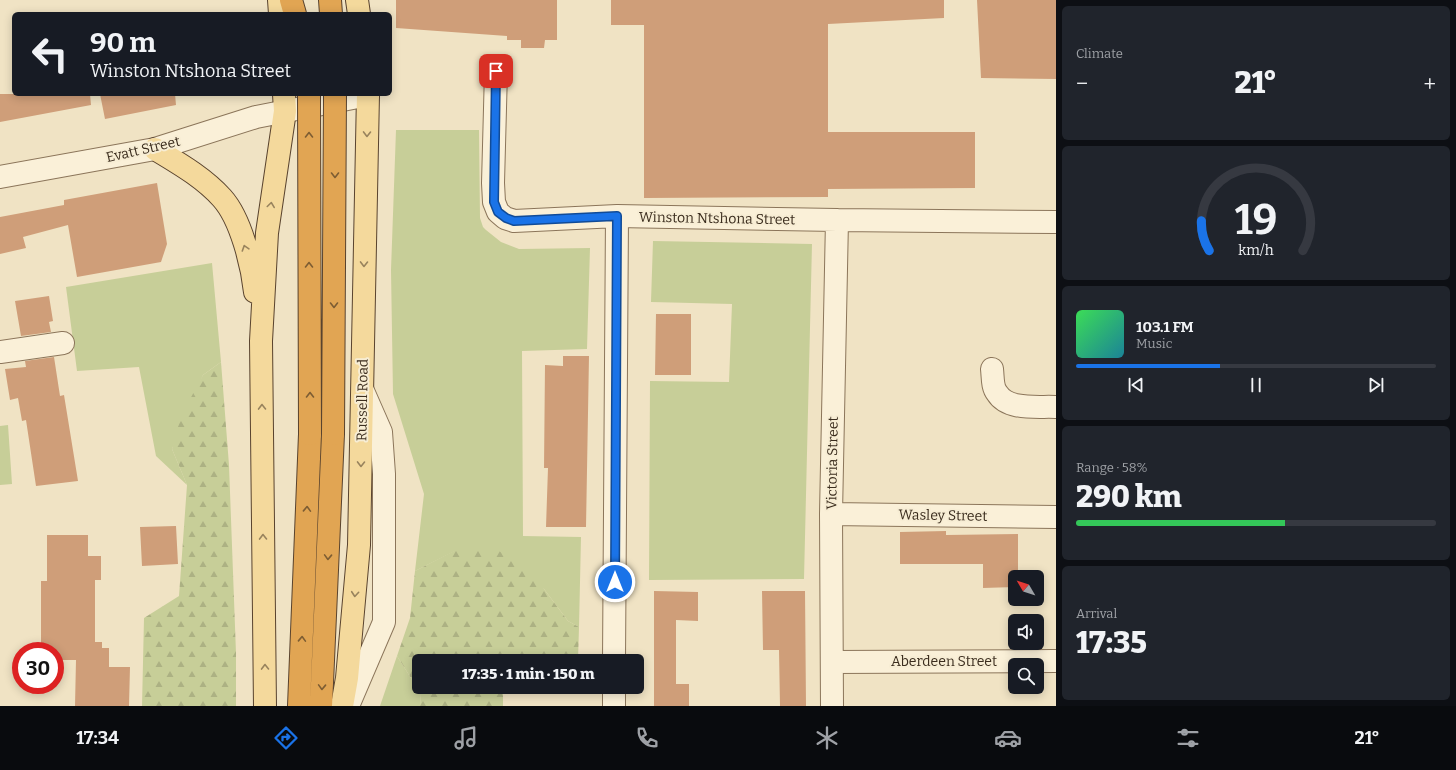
<!DOCTYPE html>
<html lang="en">
<head>
<meta charset="utf-8">
<style>
	body { margin:0; font-family:Bitter,serif; background:#20242c; color:#f1f3f6; height:100vh; display:flex; flex-direction:column; font-size:15px; white-space:nowrap }
	* { box-sizing:border-box; margin:0 }
	p { font-size:13px; color:#9ea1a6 }
	.icon { flex:none; width:22px; height:22px; fill:none; stroke:currentColor; stroke-width:2; stroke-linecap:round; stroke-linejoin:round }
	.map { position:relative; flex:1; overflow:hidden }
	.drawer { display:flex; flex-direction:column; gap:6px; padding:6px; background:#0d0f14; width:400px }
	.drawer>* { flex:none }
	.banner { position:absolute; left:12px; top:12px; width:380px; height:84px; border-radius:6px; box-shadow:0 2px 10px #0003; background:#171b24; color:#f1f3f6; overflow:hidden }
	.needle { width:26px; rotate:309deg }
	.fabs { position:absolute; left:1008px; top:570px; display:grid; gap:8px }
	.fabs a { display:grid; place-items:center; width:36px; height:36px; border-radius:6px; background:#171b24; box-shadow:0 2px 10px #0003; font-size:20px }
	.speed { position:absolute; left:12px; top:642px; display:flex; gap:8px; font-size:20px; font-weight:700; text-align:center }
	.speed>* { display:grid; place-content:center; width:52px; height:52px; border-radius:50%; background:#171b24; box-shadow:0 2px 10px #0003; line-height:1 }
	.speed .limit { border:6px solid #d22; background:#fff; color:#111 }
	.pin { position:absolute; display:grid; place-items:center; width:34px; height:34px; color:#fff; margin:-17px; border-radius:8px; box-shadow:0 2px 6px #0006 }
	.me { position:absolute; width:44px; margin:-22px; rotate:0deg; stroke-linejoin:round; filter:drop-shadow(0 0 3px #0008) }
	.turn { display:flex; align-items:center; gap:14px; height:84px; padding:0 12px; font-size:18px }
	.turn .icon { width:52px; height:52px; stroke-width:2.5 }
	.turn b { display:block; font-size:28px; line-height:34px }
	.big { font-size:30px; font-weight:800; line-height:1.1 }
	.drawer .card { flex:1; display:flex; flex-direction:column; justify-content:center; gap:6px; min-width:0; padding:0 14px; border-radius:6px; background:#20242c }
	.drawer .dial { align-items:center; gap:0 }
	.dial svg { height:104px; overflow:visible; fill:none; stroke:#363941; stroke-width:7; stroke-linecap:round; text-anchor:middle }
	.dial text { fill:#f1f3f6; stroke:none }
	.song { display:flex; align-items:center; gap:12px }
	.cover { width:48px; height:48px; border-radius:6px; background:linear-gradient(135deg,hsl(130 70% 55%),hsl(190 70% 35%)) }
	.played { height:4px; border-radius:2px; background:linear-gradient(90deg,#1a73e8 40%,#363941 40%) }
	.keys { display:flex; justify-content:space-around; direction:ltr }
	.heat { display:flex; justify-content:space-between; align-items:center; font-size:22px; direction:ltr }
	.charge { height:6px; border-radius:3px; background:linear-gradient(90deg,#34c759 58%,#363941 0) }
	.trip { position:absolute; left:412px; top:654px; width:232px; height:40px; border-radius:6px; background:#171b24; box-shadow:0 2px 10px #0003; font-weight:800; line-height:40px; text-align:center }
	.tab-bar { display:flex; height:64px; justify-content:space-around; align-items:center; background:#090b0e; color:#9ea1a6 }
	.tab-bar .icon { width:28px; height:28px }
	.tab-bar .on { color:#1a73e8 }
	.tab-bar b { font-size:18px; color:#f1f3f6 }
	main { display:flex; flex:1; min-height:0 }
	.map>svg:first-child { display:block }
</style>
</head>
<body>
<main>
<div class="map">
<svg width="1056" height="706" viewBox="0 0 1056 706">
	<defs>
		<pattern id="forest-firs" width="22" height="20" patternUnits="userSpaceOnUse"><rect width="22" height="20" fill="#c7ce98"/><path d="M5 1l3.5 6h-7zM16 11l3.5 6h-7z" fill="#acb183"/></pattern>
	</defs>
	<rect width="100%" height="100%" fill="#f0e3c4"/>
	<path fill="#c7ce98" d="M 396,130 L 479,130 L 480,218 L 483,227 L 486,230 L 501,242 L 519,249 L 590,248 L 587,349 L 522,351 L 523,536 L 581,537 L 579,627 L 568,621 L 544,589 L 455,551 L 415,571 L 424,494 L 393,394 L 391,270 Z
		M 653,241 L 812,244 L 804,579 L 649,580 L 650,381 L 729,382 L 732,304 L 651,302 Z
		M 212,263 L 221,362 L 203,375 L 172,449 L 187,485 L 156,456 L 139,367 L 77,371 L 66,287 Z
		M 8,425 L 12,484 L 0,485 L 0,426 Z
		M 397,656 L 421,694 L 420,706 L 380,706 Z"/>
	<path fill="url(#forest-firs)" d="M 221,362 L 229,465 L 236,653 L 236,706 L 142,706 L 144,618 L 179,596 L 187,485 L 172,449 L 181,416 L 203,375 Z
		M 475,547 L 496,548 L 544,589 L 568,621 L 579,627 L 578,661 L 419,661 L 419,687 L 503,687 L 503,706 L 420,706 L 421,694 L 397,656 L 410,618 L 415,571 L 454,551 Z"/>
	<path fill="#cf9e79" d="M 396,0 L 557,0 L 557,40 L 545,40 L 544,48 L 521,48 L 521,40 L 507,40 L 507,36 L 396,28 Z
		M 611,0 L 944,0 L 944,18 L 828,24 L 828,132 L 975,132 L 975,188 L 828,189 L 828,197 L 644,198 L 644,25 L 611,25 Z
		M 977,0 L 1056,0 L 1056,79 L 981,78 Z
		M 0,94 L 90,94 L 91,105 L 0,122 Z
		M 100,94 L 175,94 L 176,105 L 105,119 Z
		M 157,183 L 167,244 L 161,262 L 77,277 L 68,225 L 23,237 L 26,248 L 0,254 L 0,217 L 64,205 L 64,200 Z
		M 49,296 L 53,321 L 49,322 L 51,332 L 21,336 L 15,301 Z
		M 656,314 L 691,314 L 691,375 L 655,375 Z
		M 563,356 L 589,356 L 586,527 L 546,527 L 548,468 L 544,468 L 545,365 L 563,366 Z
		M 54,357 L 60,396 L 64,395 L 78,481 L 36,486 L 26,420 L 22,421 L 18,398 L 10,400 L 5,369 L 26,367 L 25,361 Z
		M 176,526 L 178,564 L 142,566 L 140,527 Z
		M 946,531 L 946,535 L 1018,534 L 1018,577 L 1015,577 L 1015,587 L 983,588 L 983,564 L 900,564 L 900,532 Z
		M 47,535 L 88,535 L 88,556 L 101,556 L 101,580 L 95,580 L 95,642 L 102,642 L 102,648 L 109,648 L 109,667 L 130,667 L 129,706 L 75,706 L 76,660 L 55,660 L 55,651 L 41,651 L 41,581 L 47,581 Z
		M 654,591 L 698,592 L 698,621 L 676,620 L 676,684 L 689,684 L 689,706 L 654,706 Z
		M 762,591 L 805,591 L 806,706 L 780,706 L 779,650 L 763,650 Z"/>
	<g fill="none" stroke-linecap="round" stroke-linejoin="round">
		<g stroke="#8b755a" stroke-width="24">
			<path id="minor" d="M 496,71 L 493,183 L 494,202 L 498,212 L 505,218 L 514,221 L 617,216 L 837,220 L 1056,222
				M 0,177 L 155,149 L 256,117 L 368,95
				M 0,352 L 63,343
				M 992,369 C 993,377 992,387 997,393 C 1008,411 1038,406 1056,407
				M 831,514 L 1056,517
				M 614,661 L 617,216
				M 832,662 L 1056,661
				M 348,706 L 384,622 L 384,474 L 381,432 L 363,391
				M 614,706 L 614,687
				M 832,706 L 831,514 L 837,220"/>
		</g>
		<g stroke="#59432e" stroke-width="24">
			<path id="major" d="M 279,0 L 280,14
				M 357,0 L 359,14
				M 155,149 C 178,163 203,177 222,198 C 241,219 252,265 255,292
				M 265,706 L 261,341 L 267,233 L 285,111 L 284,94
				M 342,706 L 347,678 L 359,545 L 368,94"/>
		</g>
		<g stroke="#59432e" stroke-width="24">
			<path id="highway" d="M 291,0 L 295,14
				M 330,0 L 331,14
				M 299,706 L 310,434
				M 321,706 L 333,434"/>
		</g>
		<use href="#minor" stroke="#faf0d8" stroke-width="22"/>
		<use href="#major" stroke="#f4d99c" stroke-width="22"/>
		<use href="#highway" stroke="#e1a553" stroke-width="22"/>
		<g stroke="#59432e" stroke-width="24" stroke-linecap="butt">
			<path id="highway-bridge" d="M 309,94 L 310,434
				M 333,434 L 335,94"/>
		</g>
		<use href="#highway-bridge" stroke="#e1a553" stroke-width="22"/>
	</g>
	<defs><path id="oneway-chevron" d="M-2-3.5L2.5 0L-2 3.5" fill="none" stroke-width="1.6" stroke-linecap="round" stroke-linejoin="round"/></defs>
	<g stroke="#98835d">
		<use href="#oneway-chevron" transform="translate(367 134) rotate(91)"/>
		<use href="#oneway-chevron" transform="translate(271 205) rotate(-82)"/>
		<use href="#oneway-chevron" transform="translate(245 248) rotate(-108)"/>
		<use href="#oneway-chevron" transform="translate(364 264) rotate(91)"/>
		<use href="#oneway-chevron" transform="translate(262 407) rotate(-91)"/>
		<use href="#oneway-chevron" transform="translate(361 464) rotate(91)"/>
		<use href="#oneway-chevron" transform="translate(263 537) rotate(-91)"/>
		<use href="#oneway-chevron" transform="translate(355 594) rotate(95)"/>
		<use href="#oneway-chevron" transform="translate(265 667) rotate(-91)"/>
	</g>
	<g stroke="#7d5d33">
		<use href="#oneway-chevron" transform="translate(309 135) rotate(-90)"/>
		<use href="#oneway-chevron" transform="translate(335 175) rotate(90)"/>
		<use href="#oneway-chevron" transform="translate(309 265) rotate(-90)"/>
		<use href="#oneway-chevron" transform="translate(334 305) rotate(90)"/>
		<use href="#oneway-chevron" transform="translate(310 395) rotate(-90)"/>
		<use href="#oneway-chevron" transform="translate(307 509) rotate(-88)"/>
		<use href="#oneway-chevron" transform="translate(328 557) rotate(92)"/>
		<use href="#oneway-chevron" transform="translate(302 639) rotate(-88)"/>
		<use href="#oneway-chevron" transform="translate(322 687) rotate(92)"/>
	</g>
	<g fill="none" stroke-linecap="round" stroke-linejoin="round">
		<g stroke="#114b97" stroke-width="10">
			<path id="route" d="M 496,71 L 494,202 L 498,212 L 506,218 L 514,221 L 617,216 L 615,582"/>
		</g>
		<use href="#route" stroke="#1a73e8" stroke-width="7"/>
	</g>
	<g text-anchor="middle" stroke-width="4" stroke-linejoin="round" paint-order="stroke">
		<g font-size="14" fill="#3b2d1e" stroke="#f7edd4">
			<text transform="translate(143 149) rotate(-13)" y="5">Evatt Street</text>
			<text transform="translate(717 218) rotate(1)" y="5">Winston Ntshona Street</text>
			<text transform="translate(362 400) rotate(-89)" y="5">Russell Road</text>
			<text transform="translate(832 463) rotate(-89)" y="5">Victoria Street</text>
			<text transform="translate(943 515) rotate(1)" y="5">Wasley Street</text>
			<text x="944" y="666">Aberdeen Street</text>
		</g>
	</g>
</svg>
<div class="fabs">
<a><svg class="needle" viewBox="-14 -14 28 28"><path d="M0-13l5 13h-10z" fill="#e53935"/><path d="M0 13l5-13h-10z" fill="#9ea1a6"/></svg></a>
<a><svg class="icon" aria-label="sound" viewBox="0 0 24 24"><path d="M4 9h4l5-4v14l-5-4H4zM17 9q2 3 0 6"/></svg></a>
<a><svg class="icon" aria-label="search" viewBox="0 0 24 24"><circle cx="10" cy="10" r="6"/><path d="M15 15l6 6"/></svg></a>
</div>
<div class="speed"><div class="limit">30</div></div>
<div class="pin" style="left:496px;top:71px;background:#d93025"><svg class="icon" aria-label="arrive" viewBox="0 0 24 24"><path d="M6 21V4h12l-3 4 3 4H6"/></svg></div>
<svg class="me" style="left:615px;top:582px" viewBox="-20 -20 40 40"><circle r="17" fill="#1a73e8" stroke="#fff" stroke-width="3"/><path d="M0-11L8 9 0 5-8 9z" fill="#fff"/></svg>
<div class="trip">17:35 · 1 min · 150 m</div>
<div class="banner">
<div class="turn"><svg class="icon" aria-label="left" viewBox="0 0 24 24"><path d="M17 20v-9H6M10 6l-5 5 5 5"/></svg><div><b>90 m</b>Winston Ntshona Street</div></div>
</div>
</div>
<section class="drawer">
<div class="card"><p>Climate</p>
<div class="heat"><a>−</a><b class="big">21°</b><a>+</a></div>
</div>
<div class="card dial"><svg viewBox="0 0 100 80">
<path d="M14 69A42 42 0 1 1 86 69"/>
<path d="M14 69A42 42 0 0 1 8 46" stroke="#1a73e8"/>
<text x="50" y="56" font-size="32" font-weight="700">19</text>
<text x="50" y="72" font-size="11">km/h</text>
</svg></div>
<div class="card">
<div class="song"><i class="cover"></i><div><b>103.1 FM</b><p>Music</p></div></div>
<div class="played"></div>
<div class="keys"><svg class="icon" aria-label="previous" viewBox="0 0 24 24"><path d="M18 5L8 12l10 7zM5 5v14"/></svg><svg class="icon" aria-label="pause" viewBox="0 0 24 24"><path d="M8 5v14M16 5v14"/></svg><svg class="icon" aria-label="next" viewBox="0 0 24 24"><path d="M6 5l10 7-10 7zM19 5v14"/></svg></div>
</div>
<div class="card"><p>Range · 58%</p><b class="big">290 km</b><div class="charge"></div></div>
<div class="card"><p>Arrival</p><b class="big">17:35</b></div>
</section>
</main>
<nav class="tab-bar">
<b>17:34</b>
<svg class="icon on" aria-label="directions" viewBox="0 0 24 24"><path d="M12 3l9 9-9 9-9-9zM9 14v-3h6M13 9l2 2-2 2"/></svg>
<svg class="icon" aria-label="music" viewBox="0 0 24 24"><path d="M9 18V5l10-2v13"/><circle cx="6" cy="18" r="3"/><circle cx="16" cy="16" r="3"/></svg>
<svg class="icon" aria-label="phone" viewBox="0 0 24 24"><path d="M5 4h4l2 5-3 2q2 4 5 5l2-3 5 2v4C11 20 4 13 5 4z"/></svg>
<svg class="icon" aria-label="climate" viewBox="0 0 24 24"><path d="M12 3v18M4 7l16 10M4 17L20 7"/></svg>
<svg class="icon" aria-label="car" viewBox="0 0 24 24"><path d="M5 17H2v-5l4-1 3-4h7l3 4 3 1v5h-3M9 17h6M6 11h13"/><circle cx="7" cy="17" r="2"/><circle cx="17" cy="17" r="2"/></svg>
<svg class="icon" aria-label="filters" viewBox="0 0 24 24"><path d="M4 7h16M4 17h16"/><circle cx="9" cy="7" r="2"/><circle cx="15" cy="17" r="2"/></svg>
<b>21°</b>
</nav>
</body>
</html>
